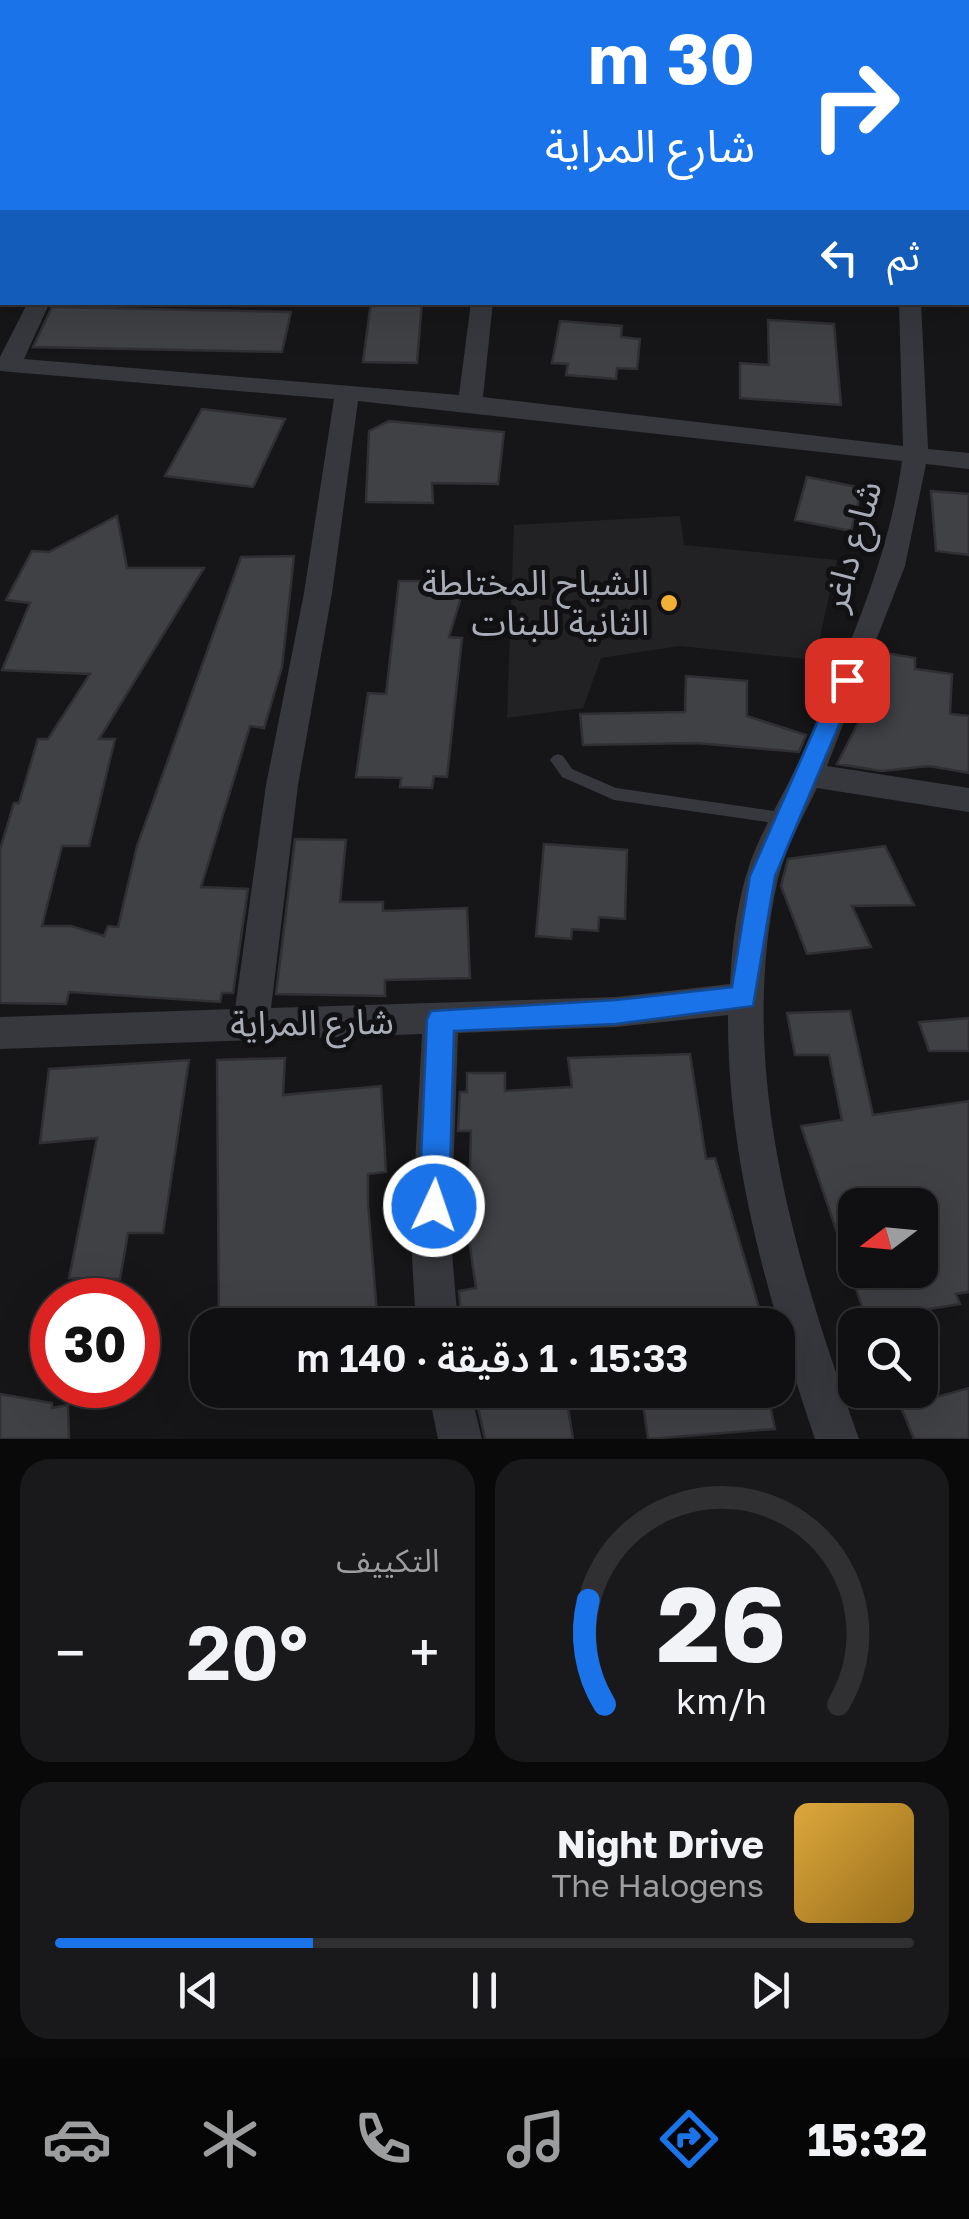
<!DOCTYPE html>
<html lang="ar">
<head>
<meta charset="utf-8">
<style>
	body { margin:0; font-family:"Golos Text","Noto Sans Arabic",sans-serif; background:#19191b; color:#f1f3f6; direction:rtl; height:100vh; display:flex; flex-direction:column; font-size:38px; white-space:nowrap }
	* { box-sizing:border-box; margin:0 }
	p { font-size:32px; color:#9c9d9f }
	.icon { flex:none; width:55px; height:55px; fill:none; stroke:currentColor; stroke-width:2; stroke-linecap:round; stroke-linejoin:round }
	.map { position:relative; height:1439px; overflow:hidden; direction:ltr }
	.side { display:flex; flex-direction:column; gap:20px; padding:20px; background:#09090a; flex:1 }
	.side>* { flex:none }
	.banner { position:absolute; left:0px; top:0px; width:970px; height:305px; box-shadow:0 10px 40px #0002,0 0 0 2px #303032; direction:rtl; background:#1a73e8; color:#fff; overflow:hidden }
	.needle { width:65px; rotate:254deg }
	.tools { position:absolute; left:838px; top:1188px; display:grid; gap:20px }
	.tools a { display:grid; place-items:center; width:100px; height:100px; border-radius:20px; background:#101012; box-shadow:0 10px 40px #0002,0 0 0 2px #303032; font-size:50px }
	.speed { position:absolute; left:30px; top:1278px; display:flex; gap:20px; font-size:50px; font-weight:700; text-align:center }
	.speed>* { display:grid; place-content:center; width:130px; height:130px; border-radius:50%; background:#101012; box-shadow:0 10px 40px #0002,0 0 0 2px #303032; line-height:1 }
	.speed .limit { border:15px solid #d22; background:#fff; color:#111 }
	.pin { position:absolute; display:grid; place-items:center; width:85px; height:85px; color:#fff; margin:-42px; border-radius:20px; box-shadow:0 5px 15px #0006 }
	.me { position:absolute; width:110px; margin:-55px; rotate:3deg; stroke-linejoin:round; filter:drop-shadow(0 0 8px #0008) }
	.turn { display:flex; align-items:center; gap:35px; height:210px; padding:0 50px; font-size:45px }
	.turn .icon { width:130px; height:130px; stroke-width:2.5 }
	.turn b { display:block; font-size:70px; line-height:85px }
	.then { display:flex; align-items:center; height:95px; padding:0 50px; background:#0003; gap:20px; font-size:38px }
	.big { font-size:75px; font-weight:600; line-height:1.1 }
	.side .card { flex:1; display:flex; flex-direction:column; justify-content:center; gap:15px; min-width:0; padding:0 35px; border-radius:30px; background:#19191b }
	.side .dial { align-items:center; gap:0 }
	.dial svg { height:260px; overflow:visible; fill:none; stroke:#303032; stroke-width:7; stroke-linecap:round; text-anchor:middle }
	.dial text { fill:#f1f3f6; stroke:none }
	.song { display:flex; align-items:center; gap:30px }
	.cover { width:120px; height:120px; border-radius:15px; background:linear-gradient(135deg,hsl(40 70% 55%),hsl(40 70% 35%)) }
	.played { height:10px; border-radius:5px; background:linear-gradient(90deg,#1a73e8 30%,#303032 30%) }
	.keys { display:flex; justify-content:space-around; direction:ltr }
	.heat { display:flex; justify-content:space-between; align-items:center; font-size:55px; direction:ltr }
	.side .tiles { flex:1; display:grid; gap:20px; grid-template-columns:1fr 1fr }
	.card:last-child { grid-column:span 2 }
	.trip { position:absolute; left:190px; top:1308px; width:605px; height:100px; border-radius:30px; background:#101012; box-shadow:0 10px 40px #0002,0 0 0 2px #303032; font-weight:600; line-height:100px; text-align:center; direction:rtl }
	.tab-bar { display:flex; height:160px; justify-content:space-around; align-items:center; background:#060607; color:#9c9d9f }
	.tab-bar .icon { width:70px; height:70px }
	.tab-bar .active { color:#1a73e8 }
	.tab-bar b { font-size:45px; color:#f1f3f6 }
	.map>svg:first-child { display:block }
</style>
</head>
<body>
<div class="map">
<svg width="969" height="1439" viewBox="0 0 969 1439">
	<rect width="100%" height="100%" fill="#161618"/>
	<path fill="#222225" d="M 680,516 L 684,545 L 837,560 L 815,660 L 679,646 L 601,658 L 583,708 L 507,718 L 514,525 Z"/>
	<path fill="#404145" stroke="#303034" stroke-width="2.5" d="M 371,302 L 422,302 L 417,363 L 363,362 Z
		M 52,307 L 291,312 L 282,352 L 33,347 Z
		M 768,320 L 834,324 L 841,405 L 740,398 L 740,363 L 769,365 Z
		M 560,321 L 622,326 L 621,337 L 640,339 L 637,369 L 617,368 L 616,379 L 566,375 L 568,364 L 552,363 Z
		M 202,409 L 285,419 L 253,487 L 165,476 Z
		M 389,421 L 504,432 L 498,484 L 432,483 L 433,503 L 366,502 L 369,431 Z
		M 807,477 L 862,488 L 851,531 L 795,520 Z
		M 931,491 L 969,494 L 969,555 L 936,551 Z
		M 117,516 L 127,568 L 204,568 L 99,739 L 115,739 L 89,846 L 62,846 L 42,926 L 71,926 L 104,936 L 108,926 L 118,927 L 137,846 L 241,557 L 294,556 L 282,667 L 264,728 L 250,726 L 201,887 L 248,889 L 233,993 L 222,993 L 220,1002 L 69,992 L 66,1004 L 0,1003 L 0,850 L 14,803 L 19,803 L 38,739 L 48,739 L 90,674 L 2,670 L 30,603 L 6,600 L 32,551 L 49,552 Z
		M 399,581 L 466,581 L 449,637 L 462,638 L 447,777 L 434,776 L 432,788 L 400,787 L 401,778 L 356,777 L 368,693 L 386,694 Z
		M 879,652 L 915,658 L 915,669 L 952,674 L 950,714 L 969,716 L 969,773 L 929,766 L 882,771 L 837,764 L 876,688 Z
		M 686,676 L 747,681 L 747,716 L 806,735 L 799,752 L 696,743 L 583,745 L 580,714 L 685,712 Z
		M 295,839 L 346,840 L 340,902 L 383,902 L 383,911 L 467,908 L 470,978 L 385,980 L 385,996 L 276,994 Z
		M 544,844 L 627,850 L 625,919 L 599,917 L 598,931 L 572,929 L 571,939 L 536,936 Z
		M 885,846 L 914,905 L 852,906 L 871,947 L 807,954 L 781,886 L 788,859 Z
		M 850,1011 L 873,1115 L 969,1101 L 969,1292 L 956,1294 L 960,1304 L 866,1319 L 850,1270 L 920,1270 L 920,1205 L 855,1205 L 855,1268 L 849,1268 L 801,1126 L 842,1120 L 829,1055 L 795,1055 L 787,1013 Z
		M 969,1018 L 969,1051 L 929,1051 L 919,1022 Z
		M 690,1054 L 706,1159 L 715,1158 L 764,1325 L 462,1325 L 459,1291 L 476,1288 L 463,1198 L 469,1198 L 471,1131 L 458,1131 L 460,1092 L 467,1092 L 467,1073 L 505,1073 L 505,1091 L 572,1087 L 568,1058 Z
		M 285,1058 L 283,1095 L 381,1086 L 386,1172 L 368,1174 L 368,1204 L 378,1325 L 219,1325 L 217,1060 Z
		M 189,1060 L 163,1233 L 128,1233 L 120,1279 L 69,1278 L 97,1138 L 40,1143 L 49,1069 Z
		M 969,1388 L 969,1439 L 914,1439 L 901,1407 Z
		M 523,1390 L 565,1390 L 573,1439 L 485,1439 L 477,1403 Z
		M 641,1390 L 767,1390 L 775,1429 L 648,1439 Z
		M 0,1394 L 52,1403 L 52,1408 L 68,1405 L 69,1439 L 0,1439 Z"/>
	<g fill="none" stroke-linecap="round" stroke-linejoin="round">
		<path fill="#37383d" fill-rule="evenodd" d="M 558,754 L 563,756 L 572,769 L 616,788 L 788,813 L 794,815 L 796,819 L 794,823 L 788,825 L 614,800 L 562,777 L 550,760 L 553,756 Z"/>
		<path fill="#37383d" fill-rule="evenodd" d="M 0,0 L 8,0 L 9,2 L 2,2 L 0,9 Z
			M 345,0 L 361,0 L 362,2 L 346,2 Z
			M 531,0 L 547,0 L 548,2 L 532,2 Z
			M 872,0 L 888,0 L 888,2 L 872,2 Z
			M 968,29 L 969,29 L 969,39 L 968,39 Z
			M 968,67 L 969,67 L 969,77 L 968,77 Z
			M 968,216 L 969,216 L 969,228 L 968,228 Z
			M 28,302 L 50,302 L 24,359 L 459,395 L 471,302 L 493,302 L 483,397 L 903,446 L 899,302 L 921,302 L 928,449 L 969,453 L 969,469 L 926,464 L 905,566 L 827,766 L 969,788 L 969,812 L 817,788 C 803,817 786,847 778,879 C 735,1069 796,1261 859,1439 L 815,1439 C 769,1302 727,1161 728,1015 L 616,1027 L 458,1033 L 451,1240 L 458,1325 L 416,1325 L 411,1240 L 422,1034 L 0,1049 L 0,1017 L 235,1009 L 266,785 L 304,593 L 334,399 L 0,371 L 0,357 ZM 358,401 L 902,461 C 888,565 842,663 800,759 C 784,794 763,827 750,863 C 737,901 732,944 730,984 L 616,997 L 271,1008 L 298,785 L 332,593 Z
			M 428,1390 L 470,1390 L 482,1439 L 438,1439 Z"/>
	</g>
	<path fill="#1a73e8" stroke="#114b97" stroke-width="2.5" d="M 847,673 L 858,680 L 775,876 L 753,1006 L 616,1024 L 454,1031 L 449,1206 L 445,1216 L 434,1220 L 423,1216 L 419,1206 L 427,1020 L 431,1011 L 616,1000 L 732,987 L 750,876 L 836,680 Z"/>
	<circle fill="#f2b134" stroke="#111113" stroke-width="4" cx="669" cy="603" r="10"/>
	<g text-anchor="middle" stroke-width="10" stroke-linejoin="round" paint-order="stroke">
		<g font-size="35" fill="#a8adb8" stroke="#111113">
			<text transform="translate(852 546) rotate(-74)" y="12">شارع داغر</text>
			<text transform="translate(312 1023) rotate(-1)" y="12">شارع المراية</text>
		</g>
		<g font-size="35" fill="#a8adb8" stroke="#111113" text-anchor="end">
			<text x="649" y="595">الشياح المختلطة<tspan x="649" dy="40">الثانية للبنات</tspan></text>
		</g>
	</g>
</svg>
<div class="tools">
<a><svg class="needle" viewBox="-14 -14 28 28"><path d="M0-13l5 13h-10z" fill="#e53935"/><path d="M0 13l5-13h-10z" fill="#9c9d9f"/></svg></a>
<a><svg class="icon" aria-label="search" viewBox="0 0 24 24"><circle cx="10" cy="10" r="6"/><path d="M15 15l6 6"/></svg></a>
</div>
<div class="speed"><div class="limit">30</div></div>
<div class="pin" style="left:847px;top:680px;background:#d93025"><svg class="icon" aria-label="arrive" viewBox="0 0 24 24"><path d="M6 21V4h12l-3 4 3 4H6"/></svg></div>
<svg class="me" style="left:434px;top:1206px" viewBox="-20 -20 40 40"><circle r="17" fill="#1a73e8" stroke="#fff" stroke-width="3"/><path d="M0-11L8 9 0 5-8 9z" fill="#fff"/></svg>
<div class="trip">15:33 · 1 دقيقة · 140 m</div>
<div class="banner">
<div class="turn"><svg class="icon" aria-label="right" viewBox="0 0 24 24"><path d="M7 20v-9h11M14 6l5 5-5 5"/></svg><div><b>30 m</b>شارع المراية</div></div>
<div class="then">ثم<svg class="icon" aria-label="left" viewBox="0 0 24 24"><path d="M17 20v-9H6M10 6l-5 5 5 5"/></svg></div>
</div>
</div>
<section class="side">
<div class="tiles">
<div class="card dial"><svg viewBox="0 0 100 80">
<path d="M14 69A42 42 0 1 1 86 69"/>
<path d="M14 69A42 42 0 0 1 9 37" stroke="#1a73e8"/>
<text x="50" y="56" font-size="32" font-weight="700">26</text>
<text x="50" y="72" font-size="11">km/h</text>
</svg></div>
<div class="card"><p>التكييف</p>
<div class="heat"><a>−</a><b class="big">20°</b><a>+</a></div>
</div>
<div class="card">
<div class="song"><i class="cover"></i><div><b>Night Drive</b><p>The Halogens</p></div></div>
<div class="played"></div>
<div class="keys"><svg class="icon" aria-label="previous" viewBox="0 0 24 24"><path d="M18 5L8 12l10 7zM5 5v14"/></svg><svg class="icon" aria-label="pause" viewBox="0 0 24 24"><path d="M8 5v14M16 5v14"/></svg><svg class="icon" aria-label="next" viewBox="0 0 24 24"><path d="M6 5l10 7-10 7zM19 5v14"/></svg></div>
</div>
</div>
</section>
<nav class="tab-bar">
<b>15:32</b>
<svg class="icon active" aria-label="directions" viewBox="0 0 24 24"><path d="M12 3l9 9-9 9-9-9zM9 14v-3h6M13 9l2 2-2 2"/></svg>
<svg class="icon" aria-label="music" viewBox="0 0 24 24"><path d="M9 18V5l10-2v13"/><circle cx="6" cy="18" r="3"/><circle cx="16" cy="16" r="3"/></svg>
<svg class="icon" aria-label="phone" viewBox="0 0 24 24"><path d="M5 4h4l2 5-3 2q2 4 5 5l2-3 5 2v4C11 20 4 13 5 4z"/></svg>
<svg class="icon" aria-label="climate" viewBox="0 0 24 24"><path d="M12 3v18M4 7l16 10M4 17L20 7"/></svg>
<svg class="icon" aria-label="car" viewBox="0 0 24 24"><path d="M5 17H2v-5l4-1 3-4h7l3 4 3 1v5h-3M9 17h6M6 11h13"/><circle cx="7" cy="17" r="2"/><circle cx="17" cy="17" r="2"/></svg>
</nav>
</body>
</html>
